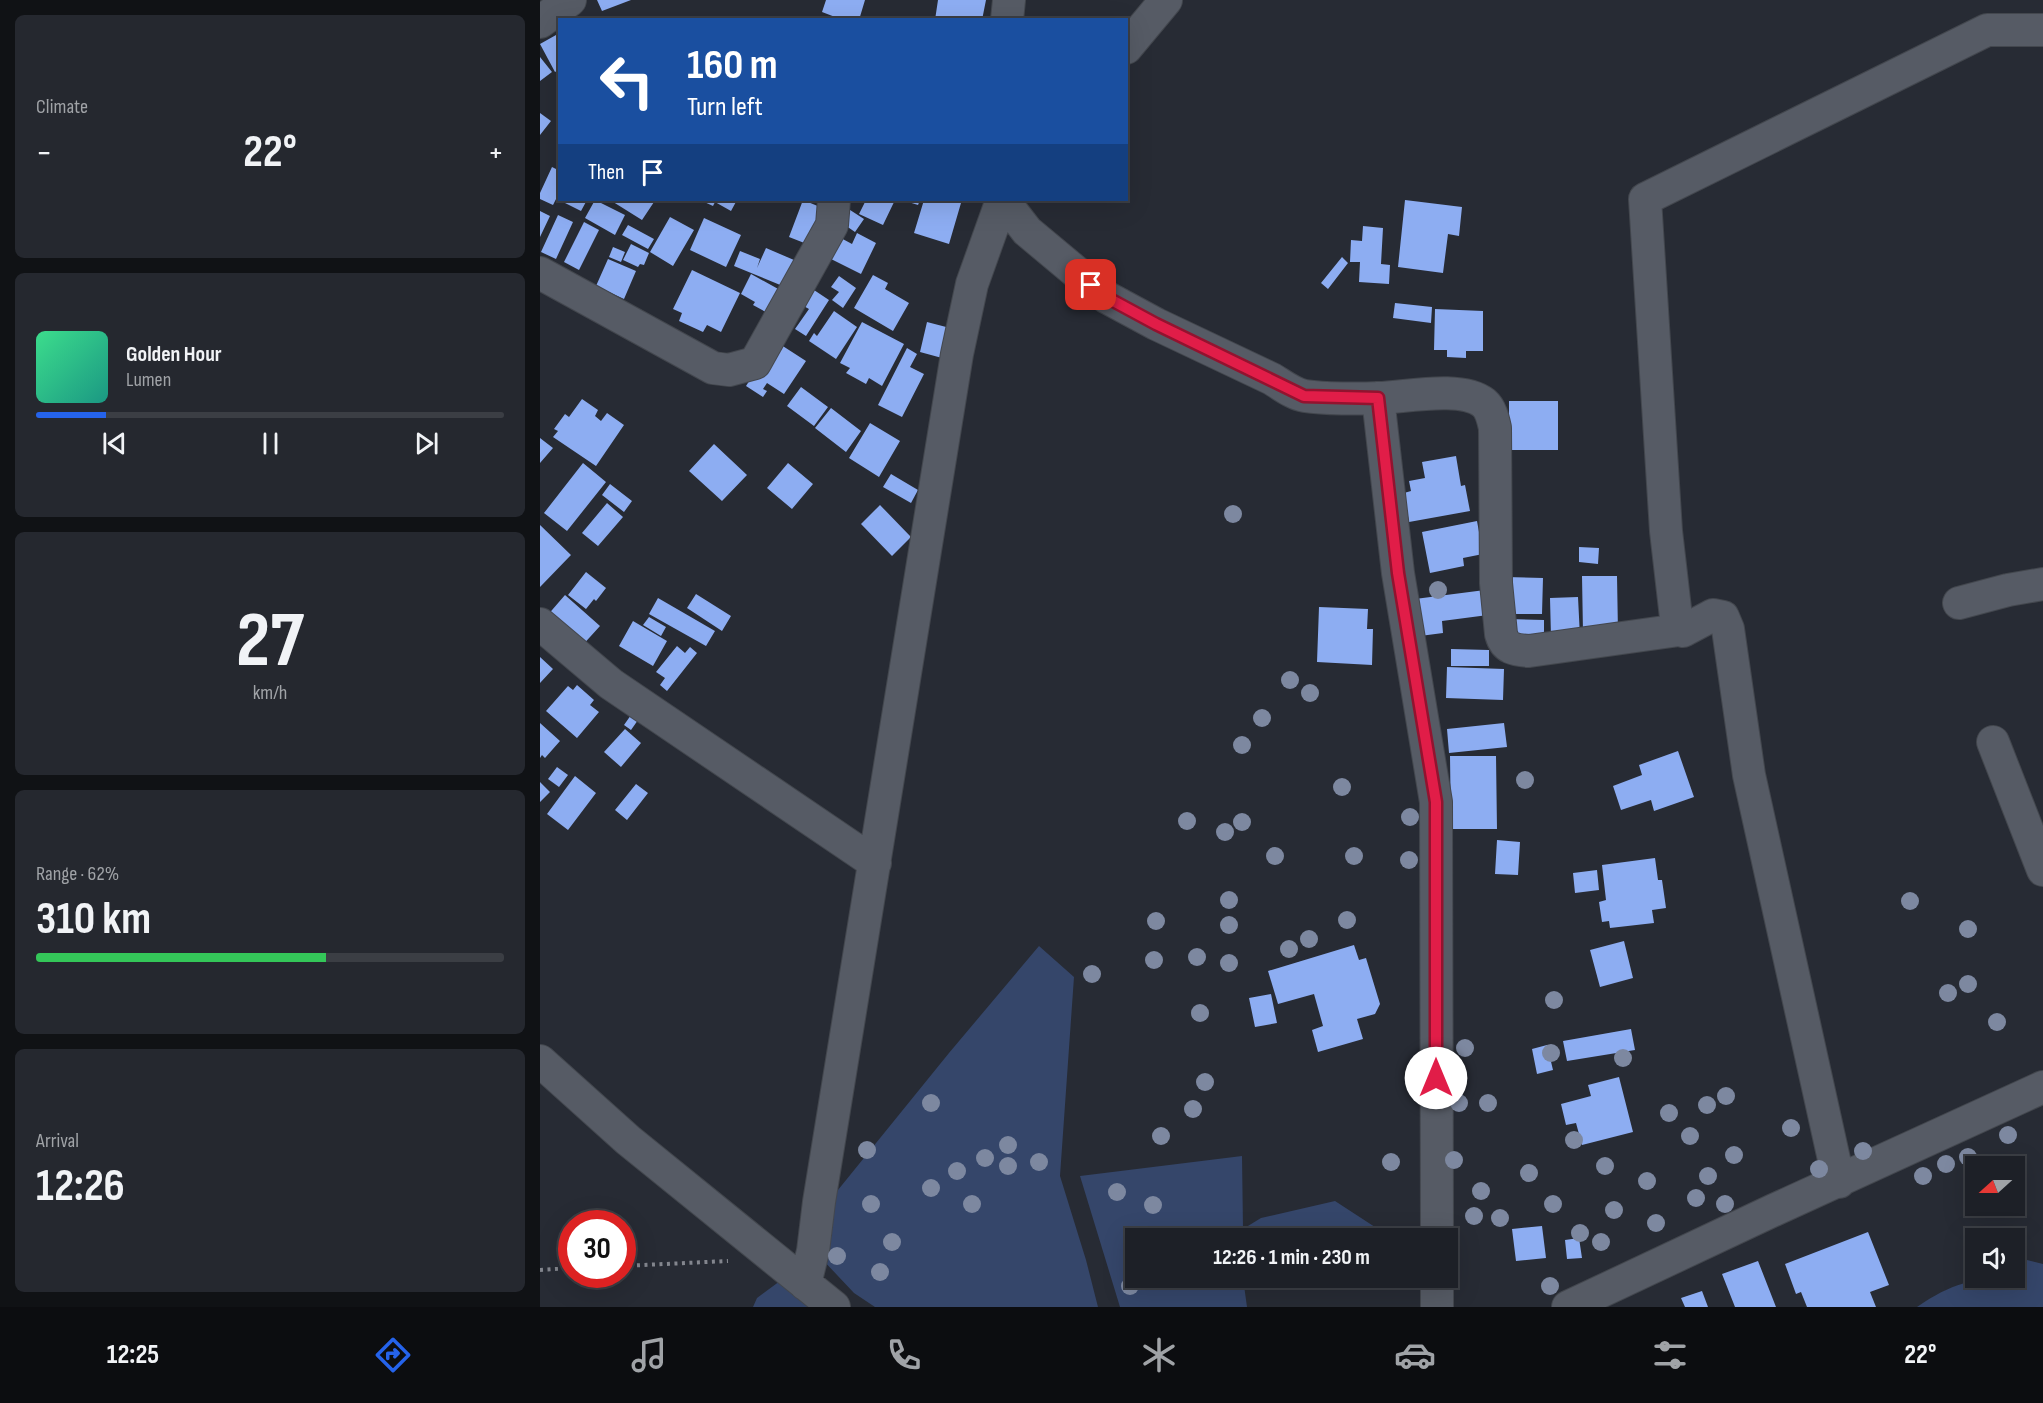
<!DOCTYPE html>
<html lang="en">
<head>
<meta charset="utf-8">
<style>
	body { margin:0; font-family:"Sofia Sans Condensed",sans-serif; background:#25282f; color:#f1f3f6; height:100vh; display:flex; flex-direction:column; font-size:22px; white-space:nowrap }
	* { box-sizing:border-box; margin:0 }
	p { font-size:20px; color:#a0a3a7 }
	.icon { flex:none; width:33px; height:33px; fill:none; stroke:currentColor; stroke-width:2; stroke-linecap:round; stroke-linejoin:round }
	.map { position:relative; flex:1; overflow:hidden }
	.side { display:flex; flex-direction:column; gap:15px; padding:15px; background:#101215; width:540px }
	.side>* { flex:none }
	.hud { position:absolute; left:18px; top:18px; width:570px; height:183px; border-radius:0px; box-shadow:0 6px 24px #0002,0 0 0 2px #3b3e44; background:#1a4fa0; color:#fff; overflow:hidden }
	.needle { width:39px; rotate:249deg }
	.controls { position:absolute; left:1425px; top:1156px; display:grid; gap:12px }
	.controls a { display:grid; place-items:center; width:60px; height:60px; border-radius:0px; background:#1d2027; box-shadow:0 6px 24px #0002,0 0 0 2px #3b3e44; font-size:30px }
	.speed { position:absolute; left:18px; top:1210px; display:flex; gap:12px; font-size:30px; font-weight:700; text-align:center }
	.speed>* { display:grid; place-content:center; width:78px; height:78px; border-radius:50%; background:#1d2027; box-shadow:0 6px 24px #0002,0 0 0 2px #3b3e44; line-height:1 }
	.speed .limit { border:9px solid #d22; background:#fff; color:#111 }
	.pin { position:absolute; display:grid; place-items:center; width:51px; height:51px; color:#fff; margin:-26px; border-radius:12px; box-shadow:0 3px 9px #0006 }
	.me { position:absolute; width:66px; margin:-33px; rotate:0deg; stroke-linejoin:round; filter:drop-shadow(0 0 4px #0008) }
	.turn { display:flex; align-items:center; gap:21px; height:126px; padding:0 30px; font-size:27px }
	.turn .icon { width:78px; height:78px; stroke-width:2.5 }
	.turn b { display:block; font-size:42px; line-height:51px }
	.then { display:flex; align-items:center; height:57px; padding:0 30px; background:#0003; gap:12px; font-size:22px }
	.big { font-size:45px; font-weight:700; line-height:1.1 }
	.side .widget { flex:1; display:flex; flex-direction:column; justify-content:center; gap:9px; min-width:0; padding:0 21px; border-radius:9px; background:#25282f }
	.side .dial { align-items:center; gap:0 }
	.dial b { font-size:78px; line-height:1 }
	.song { display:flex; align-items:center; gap:18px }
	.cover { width:72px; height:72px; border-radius:9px; background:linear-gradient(135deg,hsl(150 70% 55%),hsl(170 70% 35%)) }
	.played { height:6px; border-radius:3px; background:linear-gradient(90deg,#2563eb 15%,#3b3e44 15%) }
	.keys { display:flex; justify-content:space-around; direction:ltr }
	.heat { display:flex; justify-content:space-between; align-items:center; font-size:33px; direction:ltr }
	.charge { height:9px; border-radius:4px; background:linear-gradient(90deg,#34c759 62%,#3b3e44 0) }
	.trip { position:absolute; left:585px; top:1228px; width:333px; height:60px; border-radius:0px; background:#1d2027; box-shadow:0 6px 24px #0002,0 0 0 2px #3b3e44; font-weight:700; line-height:60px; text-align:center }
	.tabs { display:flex; height:96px; justify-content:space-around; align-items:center; background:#0c0d10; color:#a0a3a7 }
	.tabs .icon { width:42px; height:42px }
	.tabs .on { color:#2563eb }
	.tabs b { font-size:27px; color:#f1f3f6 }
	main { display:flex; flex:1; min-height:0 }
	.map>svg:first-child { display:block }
</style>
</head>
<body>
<main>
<section class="side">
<div class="widget"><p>Climate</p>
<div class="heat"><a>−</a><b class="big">22°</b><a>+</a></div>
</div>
<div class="widget">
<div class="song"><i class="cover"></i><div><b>Golden Hour</b><p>Lumen</p></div></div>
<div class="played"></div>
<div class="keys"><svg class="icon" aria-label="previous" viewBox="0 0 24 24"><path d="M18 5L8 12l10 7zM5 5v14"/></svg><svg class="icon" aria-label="pause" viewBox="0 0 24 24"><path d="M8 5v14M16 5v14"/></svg><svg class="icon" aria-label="next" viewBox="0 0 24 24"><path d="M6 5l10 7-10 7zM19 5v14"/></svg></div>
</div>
<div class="widget dial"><b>27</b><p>km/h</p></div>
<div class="widget"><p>Range · 62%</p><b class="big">310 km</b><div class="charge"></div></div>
<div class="widget"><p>Arrival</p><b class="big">12:26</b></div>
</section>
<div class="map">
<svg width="1503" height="1307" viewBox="0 0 1503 1307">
	<rect width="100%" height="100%" fill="#272b34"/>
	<path fill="#35466a" d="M 499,946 L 534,977 L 520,1176 L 546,1260 L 558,1307 L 335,1307 L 314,1293 L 281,1258 L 285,1206 L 409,1053 Z
		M 702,1156 L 703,1229 L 721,1218 L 795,1201 L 838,1229 L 836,1239 L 596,1239 L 596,1278 L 703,1278 L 707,1307 L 580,1307 L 540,1176 Z
		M 1475,1257 L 1503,1264 L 1503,1307 L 1377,1307 C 1412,1283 1433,1278 1474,1278 Z
		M 240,1281 L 290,1307 L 213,1307 L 217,1298 Z"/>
	<path fill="#8dadf2" d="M 57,0 L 91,0 L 62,11 Z
		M 286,0 L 325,0 L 319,20 L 303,20 L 282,12 Z
		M 398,0 L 446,0 L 442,20 L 395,20 Z
		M 16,35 L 20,42 L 20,69 L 15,72 L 0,44 Z
		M 0,57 L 12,72 L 0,81 Z
		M 0,113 L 11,121 L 0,135 Z
		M 12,167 L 20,171 L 20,191 L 13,205 L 0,199 L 0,193 Z
		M 19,200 L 47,200 L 41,211 Z
		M 55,200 L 85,215 L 75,235 L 45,218 Z
		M 70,200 L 109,200 L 114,202 L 102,220 Z
		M 160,200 L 197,200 L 191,211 L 175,202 L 173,206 Z
		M 263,200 L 285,209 L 272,246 L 249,237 Z
		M 326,200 L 355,200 L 343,225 L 319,214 Z
		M 362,200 L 380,200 L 378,205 Z
		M 384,200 L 411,200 L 421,203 L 409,244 L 374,233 Z
		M 865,200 L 922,207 L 919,236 L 908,234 L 903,273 L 858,267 Z
		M 307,208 L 324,219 L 315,232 L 299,221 Z
		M 0,211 L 10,216 L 0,237 Z
		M 18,215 L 33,222 L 16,259 L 1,252 Z
		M 130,217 L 154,230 L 133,266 L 110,252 Z
		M 164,218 L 201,235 L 186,267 L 150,250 Z
		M 44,222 L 59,230 L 39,270 L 24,262 Z
		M 88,225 L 114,239 L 108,249 L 82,235 Z
		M 823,226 L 843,228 L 841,264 L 850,265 L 849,284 L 819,282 L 820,262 L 810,262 L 811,240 L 822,241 Z
		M 317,233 L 336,243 L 321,274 L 289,258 L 299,237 L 312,244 Z
		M 91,244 L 109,253 L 104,265 L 100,264 L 98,267 L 83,260 Z
		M 73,247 L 85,252 L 81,262 L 69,257 Z
		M 226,248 L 261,263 L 250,289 L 194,266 L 200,251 L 220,259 L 217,268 Z
		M 802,257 L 808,263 L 788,289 L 781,283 Z
		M 68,259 L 96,271 L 84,299 L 56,286 Z
		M 152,270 L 200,293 L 181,332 L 167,325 L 163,332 L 139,321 L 142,313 L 133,309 Z
		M 211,274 L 249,295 L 233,316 L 213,305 L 215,302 L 201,294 Z
		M 333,275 L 348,283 L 345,289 L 369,303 L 353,331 L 314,308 Z
		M 299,276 L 316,288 L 303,308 L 292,300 L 299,292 L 291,287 Z
		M 271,288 L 289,300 L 266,336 L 255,329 L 269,309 L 260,304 Z
		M 855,303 L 892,307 L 891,323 L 853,318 Z
		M 895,309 L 943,311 L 943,351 L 926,351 L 926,358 L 907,357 L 907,350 L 894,350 Z
		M 294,311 L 317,327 L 296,359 L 269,341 L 274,333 L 277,336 Z
		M 322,322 L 364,344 L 342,386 L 329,378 L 326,384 L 306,373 L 310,368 L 300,363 Z
		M 387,322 L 410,328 L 402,358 L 380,352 Z
		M 235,341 L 266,361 L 244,394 L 227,383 L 223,389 L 227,391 L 223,397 L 206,386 Z
		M 367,348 L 377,354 L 370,367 L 384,374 L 362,417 L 338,405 Z
		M 261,387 L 288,407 L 274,426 L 247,406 Z
		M 42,399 L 58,410 L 55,416 L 61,421 L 67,413 L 84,425 L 56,466 L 13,437 L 18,431 L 14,429 L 25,414 L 29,417 Z
		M 969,401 L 1018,401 L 1018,450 L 969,450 Z
		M 291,408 L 321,431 L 306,452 L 275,428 Z
		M 330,423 L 360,441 L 339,477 L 309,458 Z
		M 0,438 L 13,448 L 0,463 Z
		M 174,444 L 207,475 L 182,501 L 149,471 Z
		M 916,456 L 921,486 L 925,485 L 930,511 L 869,522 L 864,493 L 871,491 L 869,481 L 885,478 L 882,462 Z
		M 43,463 L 66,482 L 27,531 L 4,513 Z
		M 248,463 L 273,484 L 252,509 L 227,488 Z
		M 351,474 L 378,490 L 371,503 L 343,487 Z
		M 70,484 L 92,501 L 84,512 L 62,495 Z
		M 67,503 L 83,517 L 58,546 L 42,533 Z
		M 340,505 L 371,537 L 352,556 L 321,524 Z
		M 937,521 L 943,554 L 923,558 L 924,566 L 890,573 L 882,532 Z
		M 0,525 L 31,555 L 0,587 Z
		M 1039,547 L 1059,548 L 1058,564 L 1039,562 Z
		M 46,572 L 66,588 L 56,601 L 54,599 L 46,609 L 28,595 Z
		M 1042,576 L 1077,576 L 1078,633 L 1043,633 Z
		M 965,577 L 1003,578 L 1002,614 L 965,614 Z
		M 945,590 L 948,615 L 902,621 L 903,633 L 880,636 L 875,599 Z
		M 156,594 L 191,616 L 182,631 L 147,608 Z
		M 25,595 L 60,626 L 40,648 L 6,617 Z
		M 1038,597 L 1040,637 L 1011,637 L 1010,598 Z
		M 118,598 L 175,631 L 166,646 L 109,614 Z
		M 779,607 L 828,609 L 827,629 L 833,629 L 832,665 L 777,662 Z
		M 109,617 L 126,627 L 121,636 L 103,625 Z
		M 967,619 L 1004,620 L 1004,638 L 967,637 Z
		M 93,621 L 127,641 L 113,666 L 79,646 Z
		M 137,646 L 145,653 L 150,647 L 157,653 L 127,691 L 120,685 L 125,678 L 116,672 Z
		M 911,649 L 949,650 L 949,666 L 911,666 Z
		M 0,657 L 13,669 L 0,683 Z
		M 907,667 L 964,669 L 963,700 L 906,698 Z
		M 37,685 L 54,700 L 50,705 L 59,712 L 37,738 L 6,711 L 28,686 L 33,690 Z
		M 91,715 L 98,720 L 91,730 L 84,725 Z
		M 0,723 L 20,741 L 5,758 L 2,755 L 0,758 Z
		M 964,723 L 967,747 L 909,753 L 907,729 Z
		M 85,729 L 101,743 L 81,767 L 64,752 Z
		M 1138,751 L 1154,797 L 1114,811 L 1111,800 L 1081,810 L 1073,786 L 1102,775 L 1099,765 Z
		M 910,756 L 956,756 L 957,829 L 911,829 Z
		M 17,767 L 28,775 L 19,787 L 8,779 Z
		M 35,776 L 56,793 L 28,830 L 7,814 Z
		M 0,782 L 10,792 L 0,802 Z
		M 96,784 L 108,793 L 87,820 L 75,810 Z
		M 957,840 L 980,842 L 978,875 L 955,874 Z
		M 1115,858 L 1118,880 L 1122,880 L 1126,908 L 1112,910 L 1114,923 L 1070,928 L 1069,921 L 1062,922 L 1059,902 L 1066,900 L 1062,865 Z
		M 1057,870 L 1059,890 L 1035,893 L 1033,873 Z
		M 1084,941 L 1093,978 L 1060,987 L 1050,950 Z
		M 814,945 L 819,960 L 826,958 L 840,1004 L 835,1014 L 817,1019 L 823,1039 L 778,1052 L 772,1030 L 783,1026 L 774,994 L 738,1004 L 728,971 Z
		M 731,994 L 737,1023 L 715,1027 L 709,998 Z
		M 1091,1029 L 1095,1050 L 1027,1061 L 1023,1041 Z
		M 1007,1045 L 1013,1070 L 997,1074 L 992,1049 Z
		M 1079,1077 L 1093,1132 L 1042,1145 L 1036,1123 L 1026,1125 L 1021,1104 L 1051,1096 L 1048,1085 Z
		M 1002,1226 L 1006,1258 L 976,1261 L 972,1229 Z
		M 1328,1232 L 1349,1285 L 1330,1292 L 1336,1307 L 1267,1307 L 1261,1292 L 1256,1294 L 1245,1264 Z
		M 1039,1238 L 1042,1258 L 1027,1259 L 1025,1240 Z
		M 1218,1261 L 1236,1307 L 1195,1307 L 1182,1274 Z
		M 1162,1291 L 1168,1307 L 1145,1307 L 1141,1298 Z"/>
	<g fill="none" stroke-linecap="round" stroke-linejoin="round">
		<g stroke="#43474e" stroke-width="34">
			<path id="street" d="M 467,20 L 469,0
				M 0,22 L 30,0
				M 586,48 L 626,0
				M 463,200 L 487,231 L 566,297 L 616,324 L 732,379 C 742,385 753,394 765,396 C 784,399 820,399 839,398 C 866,397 922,385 944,403 C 951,409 953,419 955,428 L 956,583 L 961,634 C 965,649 975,650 989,651 L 1139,630
				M 0,273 L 173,368 L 189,370 L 215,363 L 292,225 L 294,200
				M 838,398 L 858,573 L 896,802 L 897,1239
				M 1419,603 L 1468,590 L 1503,584
				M 0,624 L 71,684 L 335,863
				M 1453,742 L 1503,870
				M 0,1061 L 88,1140 L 294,1307
				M 1299,1182 L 1209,775 L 1188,629 L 1183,617 L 1173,615 L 1143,631 L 1139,630 L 1137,626 L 1126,531 L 1105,199 L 1447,30 L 1503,30
				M 897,1278 L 897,1307
				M 265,1284 L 273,1251 L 279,1202 L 417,354 L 432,284 L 462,200
				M 1028,1307 L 1234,1210 L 1503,1087"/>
		</g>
		<path stroke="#83868e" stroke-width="4" stroke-dasharray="3 4.5" stroke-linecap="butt" d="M 82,1266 L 188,1261
			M 0,1270 L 32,1268"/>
		<use href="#street" stroke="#565b65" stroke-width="32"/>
	</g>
	<g fill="#7d88a0">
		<circle cx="693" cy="514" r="9"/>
		<circle cx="898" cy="590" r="9"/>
		<circle cx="750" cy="680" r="9"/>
		<circle cx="770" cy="693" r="9"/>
		<circle cx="722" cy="718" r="9"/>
		<circle cx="702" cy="745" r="9"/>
		<circle cx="985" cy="780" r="9"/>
		<circle cx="802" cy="787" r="9"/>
		<circle cx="870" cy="817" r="9"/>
		<circle cx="647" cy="821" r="9"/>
		<circle cx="702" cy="822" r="9"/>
		<circle cx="685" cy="832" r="9"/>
		<circle cx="735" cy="856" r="9"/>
		<circle cx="814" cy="856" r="9"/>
		<circle cx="869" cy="860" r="9"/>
		<circle cx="689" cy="900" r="9"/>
		<circle cx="1370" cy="901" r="9"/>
		<circle cx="807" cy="920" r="9"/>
		<circle cx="616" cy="921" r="9"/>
		<circle cx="689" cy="925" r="9"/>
		<circle cx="1428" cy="929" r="9"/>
		<circle cx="769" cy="939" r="9"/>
		<circle cx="749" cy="949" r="9"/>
		<circle cx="657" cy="957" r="9"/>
		<circle cx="614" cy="960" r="9"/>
		<circle cx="689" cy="963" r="9"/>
		<circle cx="552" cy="974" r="9"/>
		<circle cx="1428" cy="984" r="9"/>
		<circle cx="1408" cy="993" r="9"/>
		<circle cx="1014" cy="1000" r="9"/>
		<circle cx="660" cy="1013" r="9"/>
		<circle cx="1457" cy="1022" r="9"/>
		<circle cx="925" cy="1048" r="9"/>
		<circle cx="1011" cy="1053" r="9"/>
		<circle cx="1083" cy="1058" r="9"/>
		<circle cx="665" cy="1082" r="9"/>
		<circle cx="1186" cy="1096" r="9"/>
		<circle cx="391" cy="1103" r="9"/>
		<circle cx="919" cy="1103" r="9"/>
		<circle cx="948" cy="1103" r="9"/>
		<circle cx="1167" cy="1105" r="9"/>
		<circle cx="653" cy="1109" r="9"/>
		<circle cx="1129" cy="1113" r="9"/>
		<circle cx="1251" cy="1128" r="9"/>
		<circle cx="1468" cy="1135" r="9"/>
		<circle cx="621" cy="1136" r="9"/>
		<circle cx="1150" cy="1136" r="9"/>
		<circle cx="1034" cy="1140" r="9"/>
		<circle cx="468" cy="1145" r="9"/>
		<circle cx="327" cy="1150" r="9"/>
		<circle cx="1323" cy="1151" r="9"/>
		<circle cx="1194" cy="1155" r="9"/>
		<circle cx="1428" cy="1157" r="9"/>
		<circle cx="445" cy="1158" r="9"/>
		<circle cx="914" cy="1160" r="9"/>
		<circle cx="499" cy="1162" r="9"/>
		<circle cx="851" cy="1162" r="9"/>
		<circle cx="1406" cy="1164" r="9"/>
		<circle cx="468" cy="1166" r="9"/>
		<circle cx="1065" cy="1166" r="9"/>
		<circle cx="1279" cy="1169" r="9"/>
		<circle cx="417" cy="1171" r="9"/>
		<circle cx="989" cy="1173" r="9"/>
		<circle cx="1168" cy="1176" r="9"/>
		<circle cx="1383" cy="1176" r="9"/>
		<circle cx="1107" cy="1181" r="9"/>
		<circle cx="391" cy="1188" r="9"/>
		<circle cx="941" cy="1191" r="9"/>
		<circle cx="577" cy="1192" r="9"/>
		<circle cx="1156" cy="1198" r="9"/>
		<circle cx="331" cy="1204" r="9"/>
		<circle cx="432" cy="1204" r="9"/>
		<circle cx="1013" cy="1204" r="9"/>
		<circle cx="1185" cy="1204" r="9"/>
		<circle cx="613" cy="1205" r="9"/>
		<circle cx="1074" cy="1210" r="9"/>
		<circle cx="934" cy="1216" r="9"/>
		<circle cx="960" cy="1218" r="9"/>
		<circle cx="1116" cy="1223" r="9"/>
		<circle cx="1040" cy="1233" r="9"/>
		<circle cx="352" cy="1242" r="9"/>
		<circle cx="1061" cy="1242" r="9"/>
		<circle cx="297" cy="1256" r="9"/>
		<circle cx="340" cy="1272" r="9"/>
		<circle cx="590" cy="1286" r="9"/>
		<circle cx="1010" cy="1286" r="9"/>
	</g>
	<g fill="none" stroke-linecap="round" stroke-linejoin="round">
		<g stroke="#92132f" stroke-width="15">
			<path id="route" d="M 551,285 L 566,297 L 616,324 L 764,396 L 838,398 L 858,573 L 896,802 L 896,1078"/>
		</g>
		<use href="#route" stroke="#e11d48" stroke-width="10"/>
	</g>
</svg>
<div class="controls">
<a><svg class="needle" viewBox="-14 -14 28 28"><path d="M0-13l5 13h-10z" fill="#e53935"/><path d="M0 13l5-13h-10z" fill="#a0a3a7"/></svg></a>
<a><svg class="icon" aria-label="sound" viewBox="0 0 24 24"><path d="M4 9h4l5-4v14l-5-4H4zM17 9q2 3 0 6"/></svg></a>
</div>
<div class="speed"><div class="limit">30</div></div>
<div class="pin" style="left:551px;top:285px;background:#d93025"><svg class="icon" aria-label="arrive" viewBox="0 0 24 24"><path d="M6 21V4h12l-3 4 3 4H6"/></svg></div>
<svg class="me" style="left:896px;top:1078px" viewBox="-20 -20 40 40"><circle r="19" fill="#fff"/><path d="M0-13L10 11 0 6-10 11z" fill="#e11d48"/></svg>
<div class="trip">12:26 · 1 min · 230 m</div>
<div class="hud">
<div class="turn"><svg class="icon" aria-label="left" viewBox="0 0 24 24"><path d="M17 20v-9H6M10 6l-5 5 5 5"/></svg><div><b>160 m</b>Turn left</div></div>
<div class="then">Then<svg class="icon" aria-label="arrive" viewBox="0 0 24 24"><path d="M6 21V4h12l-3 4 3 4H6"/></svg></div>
</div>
</div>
</main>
<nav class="tabs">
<b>12:25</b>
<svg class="icon on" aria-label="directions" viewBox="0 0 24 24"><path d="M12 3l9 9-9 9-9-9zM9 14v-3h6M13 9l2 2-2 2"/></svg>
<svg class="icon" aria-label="music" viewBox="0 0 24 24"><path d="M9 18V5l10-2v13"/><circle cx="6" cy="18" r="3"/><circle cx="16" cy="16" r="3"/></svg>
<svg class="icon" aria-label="phone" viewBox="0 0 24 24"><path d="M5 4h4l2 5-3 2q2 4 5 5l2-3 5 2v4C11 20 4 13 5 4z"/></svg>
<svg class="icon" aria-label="climate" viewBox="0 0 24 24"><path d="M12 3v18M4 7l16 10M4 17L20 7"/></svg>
<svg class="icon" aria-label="car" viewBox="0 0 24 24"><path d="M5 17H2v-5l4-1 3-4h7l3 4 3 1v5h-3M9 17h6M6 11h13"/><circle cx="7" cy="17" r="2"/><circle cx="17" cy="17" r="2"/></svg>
<svg class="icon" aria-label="filters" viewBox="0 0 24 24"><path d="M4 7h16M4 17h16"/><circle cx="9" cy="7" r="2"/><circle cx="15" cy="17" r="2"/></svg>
<b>22°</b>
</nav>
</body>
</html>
